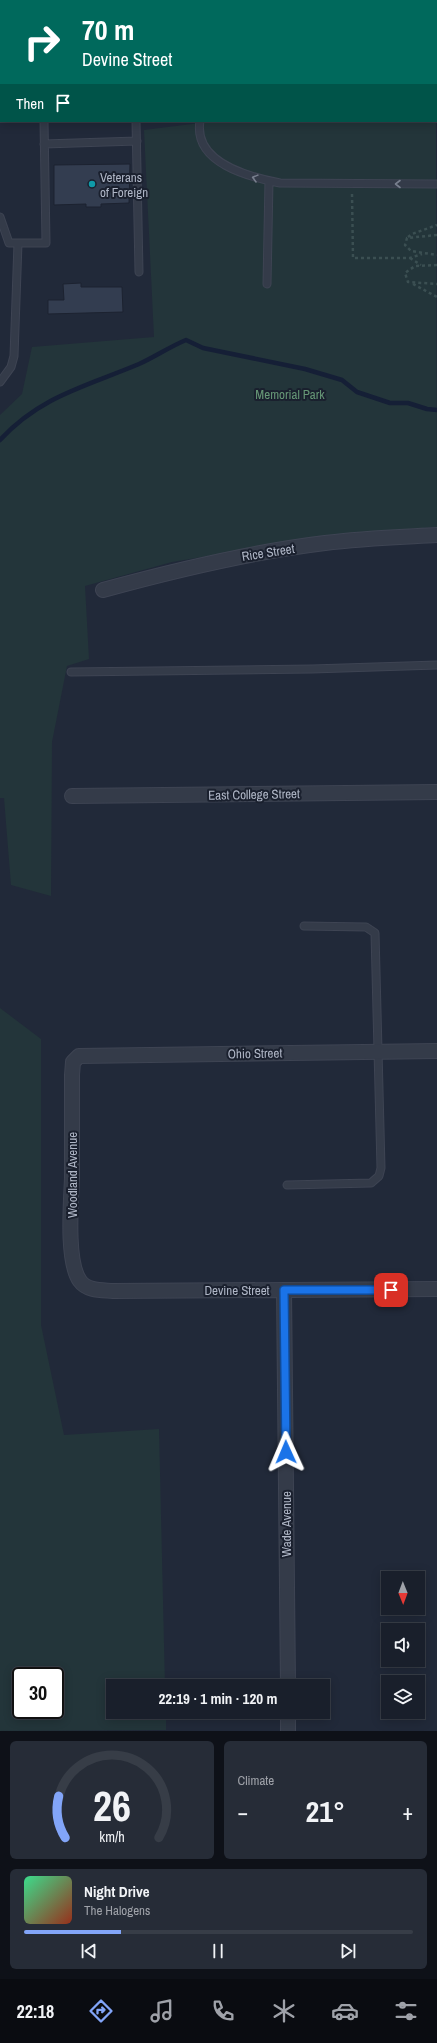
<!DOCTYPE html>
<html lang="en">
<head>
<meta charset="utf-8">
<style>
	body { margin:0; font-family:"Archivo Narrow",sans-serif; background:#262c37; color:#f1f3f6; height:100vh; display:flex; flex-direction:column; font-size:15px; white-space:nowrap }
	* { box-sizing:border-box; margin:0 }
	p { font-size:13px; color:#9fa2a9 }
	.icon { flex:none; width:22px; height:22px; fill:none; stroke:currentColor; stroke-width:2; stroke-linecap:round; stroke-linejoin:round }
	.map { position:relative; height:1731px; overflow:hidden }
	.side { display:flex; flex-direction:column; gap:10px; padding:10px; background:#0e1118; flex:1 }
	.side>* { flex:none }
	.hud { position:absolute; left:0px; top:0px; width:437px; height:122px; box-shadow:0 2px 10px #0003,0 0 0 1px #373d47; background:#00695c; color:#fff; overflow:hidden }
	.needle { width:26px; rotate:179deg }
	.buttons { position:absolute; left:381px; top:1571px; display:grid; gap:8px }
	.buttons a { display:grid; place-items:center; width:44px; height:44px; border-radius:0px; background:#191f2b; box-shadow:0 2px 10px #0003,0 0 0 1px #373d47; font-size:20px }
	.speed { position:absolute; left:12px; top:1667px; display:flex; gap:8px; font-size:20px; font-weight:700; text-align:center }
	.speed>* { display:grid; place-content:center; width:52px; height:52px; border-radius:50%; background:#191f2b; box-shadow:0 2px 10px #0003,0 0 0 1px #373d47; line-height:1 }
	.speed .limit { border:2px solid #111; border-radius:6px; background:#fff; color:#111 }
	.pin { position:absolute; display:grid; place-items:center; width:34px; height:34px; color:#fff; margin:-17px; border-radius:8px; box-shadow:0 2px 6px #0006 }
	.me { position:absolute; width:44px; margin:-22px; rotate:359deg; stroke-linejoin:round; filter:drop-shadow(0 0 3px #0008) }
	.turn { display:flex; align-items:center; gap:14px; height:84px; padding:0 16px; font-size:18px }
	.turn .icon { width:52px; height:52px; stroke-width:2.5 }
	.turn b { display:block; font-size:28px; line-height:34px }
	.then { display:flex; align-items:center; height:38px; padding:0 16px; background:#0003; gap:8px; font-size:15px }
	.big { font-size:30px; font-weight:700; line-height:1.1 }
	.side .card { flex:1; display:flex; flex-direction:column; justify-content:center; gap:6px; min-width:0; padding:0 14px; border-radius:6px; background:#262c37 }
	.side .dial { align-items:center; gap:0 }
	.dial svg { height:104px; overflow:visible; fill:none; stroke:#373d47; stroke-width:7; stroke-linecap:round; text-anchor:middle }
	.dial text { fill:#f1f3f6; stroke:none }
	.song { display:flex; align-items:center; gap:12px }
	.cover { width:48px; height:48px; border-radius:6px; background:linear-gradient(135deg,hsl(150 70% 55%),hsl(10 70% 35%)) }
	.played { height:4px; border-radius:2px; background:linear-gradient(90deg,#82a5f8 25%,#373d47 25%) }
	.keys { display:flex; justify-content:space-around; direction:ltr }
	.heat { display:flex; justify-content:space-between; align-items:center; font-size:22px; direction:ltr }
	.side .tiles { flex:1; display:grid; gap:10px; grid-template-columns:1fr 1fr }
	.card:last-child { grid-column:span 2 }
	.trip { position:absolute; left:106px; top:1679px; width:224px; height:40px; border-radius:0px; background:#191f2b; box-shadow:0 2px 10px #0003,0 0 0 1px #373d47; font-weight:700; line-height:40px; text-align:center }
	.dock { display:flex; height:64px; justify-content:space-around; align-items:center; background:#0a0c11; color:#9fa2a9 }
	.dock .icon { width:28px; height:28px }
	.dock .selected { color:#82a5f8 }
	.dock b { font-size:18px; color:#f1f3f6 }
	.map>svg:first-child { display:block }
</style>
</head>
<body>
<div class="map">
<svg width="437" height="1731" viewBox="0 0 437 1731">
	<rect width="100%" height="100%" fill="#212939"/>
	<path fill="#23353a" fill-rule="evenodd" d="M 436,119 L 437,527 L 341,534 L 172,562 L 85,586 L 89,659 L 67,666 L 52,742 L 51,896 L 11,885 L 4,798 L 0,798 L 0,415 L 22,394 L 32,347 L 154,337 L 144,130 L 200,123 L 436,121 Z
		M 0,1008 L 41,1039 L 41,1325 L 64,1435 L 159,1429 L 165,1686 L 113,1686 L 113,1712 L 166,1712 L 166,1730 L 0,1731 ZM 21,1676 L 55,1676 L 55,1710 L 21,1710 Z"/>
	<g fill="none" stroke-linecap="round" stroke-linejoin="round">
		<path stroke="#151f36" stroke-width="4.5" d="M 0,440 C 40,396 87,386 139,364 C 155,357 169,347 186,340 L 203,348 L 305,369 L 342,380 L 357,392 L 390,403 L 408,403 L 427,409 L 437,410"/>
	</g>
	<path fill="#333d50" stroke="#1c2230" d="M 130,164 L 129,203 L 101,204 L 101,207 L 86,207 L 86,204 L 54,205 L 54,165 Z
		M 81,283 L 81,287 L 122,287 L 123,312 L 48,314 L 48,300 L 64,300 L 63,284 Z"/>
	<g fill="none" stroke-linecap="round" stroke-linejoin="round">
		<g stroke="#3e4453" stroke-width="9">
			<path id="lane" d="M 161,0 L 161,1
				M 356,0 L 356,1
				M 426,1 L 426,0
				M 136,121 L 139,272
				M 200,121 C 193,163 249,177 280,183 L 437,184
				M 44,144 L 137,141
				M 0,217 L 9,243 L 46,243 L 44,121
				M 267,284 L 269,181
				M 0,382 L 11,367 L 14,356 L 18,243
				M 71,672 L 312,669 L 437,665
				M 287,1185 L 371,1183 L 379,1176 L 381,1168 L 375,933 L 366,927 L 304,926"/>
		</g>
		<g stroke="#3e4453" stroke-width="16">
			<path id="street" d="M 103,590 C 176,570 250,552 325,543 C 362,538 400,537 437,535
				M 72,796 L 437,792
				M 437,1051 L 79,1056 L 73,1062 L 72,1075 C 72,1109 72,1144 72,1178 C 71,1202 66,1262 80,1281 C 87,1291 102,1290 113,1291 L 437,1289
				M 284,1290 L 288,1686
				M 288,1712 L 288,1731"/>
		</g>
		<g stroke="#3f4654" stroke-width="24">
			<path id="highway" d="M 436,93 L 437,93
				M 0,97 L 1,97"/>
		</g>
		<path stroke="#3b4f52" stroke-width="2.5" stroke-dasharray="3 3" stroke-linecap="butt" d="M 352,194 L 353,258 L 410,258 L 422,254
			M 437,235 L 407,238 L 405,245 L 411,251 L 437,255
			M 408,237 L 412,234 L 437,225
			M 410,258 L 421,265
			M 437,265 L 415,266 L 405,273 L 408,282 L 437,284
			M 413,284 L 437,297"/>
		<use href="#lane" stroke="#343b49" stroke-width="7"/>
		<use href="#street" stroke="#343b49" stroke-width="14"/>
		<use href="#highway" stroke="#706651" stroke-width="22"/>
	</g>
	<defs><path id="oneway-chevron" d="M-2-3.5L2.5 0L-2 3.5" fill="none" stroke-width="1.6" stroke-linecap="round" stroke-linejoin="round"/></defs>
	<g stroke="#787f8e">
		<use href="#oneway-chevron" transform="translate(255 178) rotate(-165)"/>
		<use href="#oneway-chevron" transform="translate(398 184) rotate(180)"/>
	</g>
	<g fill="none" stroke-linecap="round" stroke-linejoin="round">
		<g stroke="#114b97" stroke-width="10">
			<path id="route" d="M 286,1452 L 284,1290 L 391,1290"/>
		</g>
		<use href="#route" stroke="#1a73e8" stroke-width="7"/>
	</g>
	<circle fill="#0f9aa8" stroke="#1a202e" stroke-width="1.5" cx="92" cy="184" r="4"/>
	<g text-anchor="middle" stroke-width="4" stroke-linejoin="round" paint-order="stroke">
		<g font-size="13" fill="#afb6c6" stroke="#1a202e" text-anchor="start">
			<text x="100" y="182">Veterans<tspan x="100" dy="15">of Foreign</tspan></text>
		</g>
		<g font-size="13" fill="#669776" stroke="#1a202e">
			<text x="290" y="399">Memorial Park</text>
		</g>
		<g font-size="13" fill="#afb6c6" stroke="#1a202e">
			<text transform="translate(268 552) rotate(-9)" y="5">Rice Street</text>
			<text transform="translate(254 794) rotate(-1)" y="5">East College Street</text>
			<text transform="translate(255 1053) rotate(-1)" y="5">Ohio Street</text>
			<text transform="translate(72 1175) rotate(-90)" y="5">Woodland Avenue</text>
			<text x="237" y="1295">Devine Street</text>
			<text transform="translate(286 1524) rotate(-90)" y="5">Wade Avenue</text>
		</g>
	</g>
</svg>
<div class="buttons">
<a><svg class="needle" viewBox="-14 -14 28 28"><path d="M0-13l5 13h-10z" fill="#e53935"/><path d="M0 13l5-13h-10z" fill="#9fa2a9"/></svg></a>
<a><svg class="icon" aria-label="sound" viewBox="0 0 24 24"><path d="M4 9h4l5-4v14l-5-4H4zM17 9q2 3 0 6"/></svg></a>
<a><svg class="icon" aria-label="layers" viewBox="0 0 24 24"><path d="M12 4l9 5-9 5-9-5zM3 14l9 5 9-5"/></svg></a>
</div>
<div class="speed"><div class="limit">30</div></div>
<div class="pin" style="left:391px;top:1290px;background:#d93025"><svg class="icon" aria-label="arrive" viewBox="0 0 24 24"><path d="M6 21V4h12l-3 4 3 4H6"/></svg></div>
<svg class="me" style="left:286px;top:1452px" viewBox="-20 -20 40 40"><path d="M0-17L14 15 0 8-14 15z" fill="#1a73e8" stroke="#fff" stroke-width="4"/></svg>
<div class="trip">22:19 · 1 min · 120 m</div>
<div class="hud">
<div class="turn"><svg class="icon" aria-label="right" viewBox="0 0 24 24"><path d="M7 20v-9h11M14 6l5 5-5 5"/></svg><div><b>70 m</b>Devine Street</div></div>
<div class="then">Then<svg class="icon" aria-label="arrive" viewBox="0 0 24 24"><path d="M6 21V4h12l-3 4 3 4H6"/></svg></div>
</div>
</div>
<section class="side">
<div class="tiles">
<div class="card dial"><svg viewBox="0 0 100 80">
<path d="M14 69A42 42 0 1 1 86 69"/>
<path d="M14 69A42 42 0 0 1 9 37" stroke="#82a5f8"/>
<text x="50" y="56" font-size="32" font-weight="700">26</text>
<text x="50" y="72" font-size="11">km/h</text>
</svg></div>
<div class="card"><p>Climate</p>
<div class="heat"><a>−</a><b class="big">21°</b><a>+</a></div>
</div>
<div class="card">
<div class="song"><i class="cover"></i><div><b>Night Drive</b><p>The Halogens</p></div></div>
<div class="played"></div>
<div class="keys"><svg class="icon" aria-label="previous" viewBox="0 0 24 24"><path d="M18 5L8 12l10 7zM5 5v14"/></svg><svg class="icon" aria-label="pause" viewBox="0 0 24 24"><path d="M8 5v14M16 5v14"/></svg><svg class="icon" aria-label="next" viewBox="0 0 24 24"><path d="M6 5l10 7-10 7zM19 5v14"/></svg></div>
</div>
</div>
</section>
<nav class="dock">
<b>22:18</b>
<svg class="icon selected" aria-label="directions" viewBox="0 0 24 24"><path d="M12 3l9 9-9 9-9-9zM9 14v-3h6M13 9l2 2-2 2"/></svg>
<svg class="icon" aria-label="music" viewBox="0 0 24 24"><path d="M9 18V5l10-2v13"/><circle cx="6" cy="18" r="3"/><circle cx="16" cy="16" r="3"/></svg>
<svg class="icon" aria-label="phone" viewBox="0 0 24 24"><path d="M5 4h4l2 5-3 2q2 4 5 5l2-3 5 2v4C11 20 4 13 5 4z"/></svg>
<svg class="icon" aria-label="climate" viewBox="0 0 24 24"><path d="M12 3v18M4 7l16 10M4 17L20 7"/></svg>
<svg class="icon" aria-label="car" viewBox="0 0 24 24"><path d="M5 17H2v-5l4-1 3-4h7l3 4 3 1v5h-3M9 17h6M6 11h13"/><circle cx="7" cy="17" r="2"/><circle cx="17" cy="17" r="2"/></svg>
<svg class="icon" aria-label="filters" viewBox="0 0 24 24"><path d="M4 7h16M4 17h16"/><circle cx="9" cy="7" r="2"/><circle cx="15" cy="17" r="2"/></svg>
</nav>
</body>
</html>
